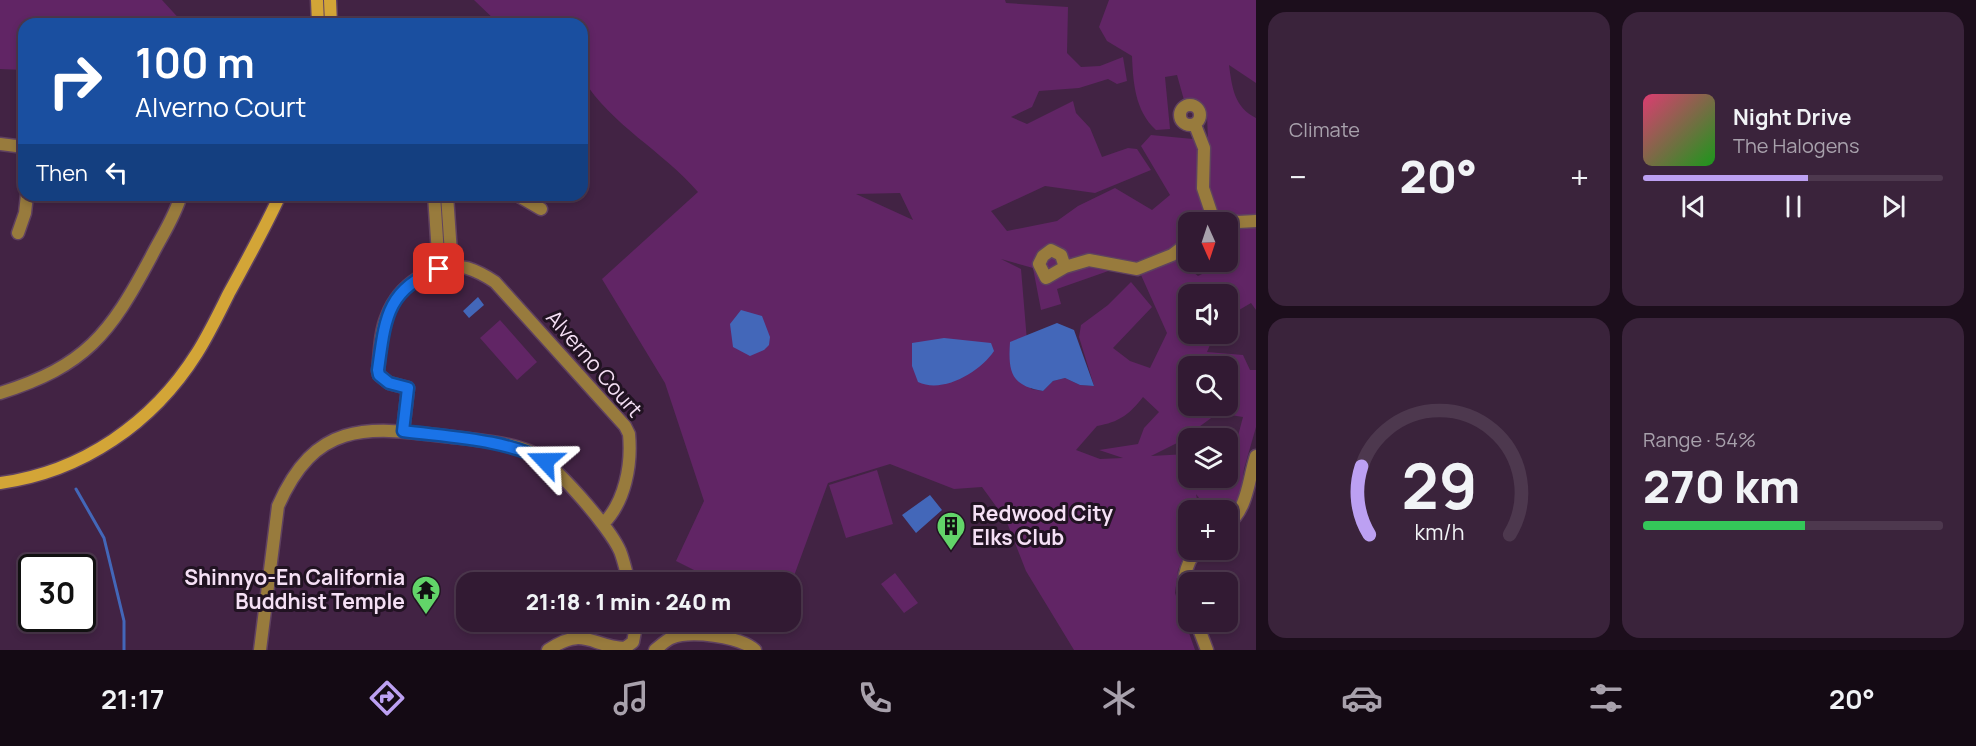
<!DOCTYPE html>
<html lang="en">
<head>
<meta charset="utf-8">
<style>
	body { margin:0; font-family:Manrope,sans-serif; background:#3a233b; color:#f1f3f6; height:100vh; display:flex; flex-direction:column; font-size:22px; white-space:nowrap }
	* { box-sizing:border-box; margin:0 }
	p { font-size:20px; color:#a8a1ac }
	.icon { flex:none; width:33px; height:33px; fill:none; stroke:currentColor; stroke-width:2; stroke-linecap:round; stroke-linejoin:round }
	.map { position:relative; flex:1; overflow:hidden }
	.details { display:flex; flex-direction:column; gap:12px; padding:12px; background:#1c0e1c; width:720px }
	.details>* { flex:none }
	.banner { position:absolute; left:18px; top:18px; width:570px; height:183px; border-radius:18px; box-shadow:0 3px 9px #0003,0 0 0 2px #4d384e; background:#1a4fa0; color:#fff; overflow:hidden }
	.needle { width:39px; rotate:177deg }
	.fabs { position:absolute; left:1178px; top:212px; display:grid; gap:12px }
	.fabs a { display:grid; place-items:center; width:60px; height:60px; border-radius:12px; background:#321a33; box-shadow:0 3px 9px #0003,0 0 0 2px #4d384e; font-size:30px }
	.speed { position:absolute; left:18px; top:554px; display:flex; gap:12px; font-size:30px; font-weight:700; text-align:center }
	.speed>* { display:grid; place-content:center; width:78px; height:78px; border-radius:50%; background:#321a33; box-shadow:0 3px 9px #0003,0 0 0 2px #4d384e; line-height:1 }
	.speed .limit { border:3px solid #111; border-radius:9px; background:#fff; color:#111 }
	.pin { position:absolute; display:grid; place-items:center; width:51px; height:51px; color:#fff; margin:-26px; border-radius:12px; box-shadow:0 3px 9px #0006 }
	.me { position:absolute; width:66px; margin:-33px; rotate:293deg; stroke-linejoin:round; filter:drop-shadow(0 0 4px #0008) }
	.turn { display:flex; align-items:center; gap:21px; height:126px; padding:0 18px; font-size:27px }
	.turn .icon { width:78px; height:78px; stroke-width:2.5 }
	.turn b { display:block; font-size:42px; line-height:51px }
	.then { display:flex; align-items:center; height:57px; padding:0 18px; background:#0003; gap:12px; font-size:22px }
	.big { font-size:45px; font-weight:800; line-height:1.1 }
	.details .card { flex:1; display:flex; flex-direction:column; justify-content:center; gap:9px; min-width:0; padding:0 21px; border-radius:18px; background:#3a233b }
	.details .dial { align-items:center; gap:0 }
	.dial svg { height:156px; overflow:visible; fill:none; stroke:#4d384e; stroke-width:7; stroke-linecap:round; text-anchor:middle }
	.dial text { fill:#f1f3f6; stroke:none }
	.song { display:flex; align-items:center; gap:18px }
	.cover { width:72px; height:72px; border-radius:9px; background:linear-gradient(135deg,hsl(340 70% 55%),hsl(120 70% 35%)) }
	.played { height:6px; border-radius:3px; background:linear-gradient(90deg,#bca0f2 55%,#4d384e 55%) }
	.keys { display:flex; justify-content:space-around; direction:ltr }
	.heat { display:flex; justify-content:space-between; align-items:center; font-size:33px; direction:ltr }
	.charge { height:9px; border-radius:4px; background:linear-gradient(90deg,#34c759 54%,#4d384e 0) }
	.details .tiles { flex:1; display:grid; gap:12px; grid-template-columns:repeat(2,1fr) }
	.trip { position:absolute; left:456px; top:572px; width:345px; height:60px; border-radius:18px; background:#321a33; box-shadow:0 3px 9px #0003,0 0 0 2px #4d384e; font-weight:800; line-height:60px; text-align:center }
	.tabs { display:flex; height:96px; justify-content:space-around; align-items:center; background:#140a14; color:#a8a1ac }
	.tabs .icon { width:42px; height:42px }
	.tabs .active { color:#bca0f2 }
	.tabs b { font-size:27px; color:#f1f3f6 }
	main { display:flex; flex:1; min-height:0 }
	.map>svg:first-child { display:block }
</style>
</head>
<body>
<main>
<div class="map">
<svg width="1256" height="650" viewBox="0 0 1256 650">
	<rect width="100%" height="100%" fill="#422344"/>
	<path fill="#612565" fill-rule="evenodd" d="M 0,0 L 162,0 L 184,24 L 24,24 L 24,70 L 0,69 Z
		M 474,0 L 1005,0 L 1006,3 L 1068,7 L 1067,53 L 1081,67 L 1100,66 L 1123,57 L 1127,81 L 1117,84 L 1108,79 L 1079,88 L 1039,91 L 1032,107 L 1011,117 L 1027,124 L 1073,101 L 1076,113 L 1090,128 L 1102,157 L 1128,148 L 1137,149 L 1151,170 L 1095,193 L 1045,186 L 991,211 L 1007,231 L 1057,221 L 1078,206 L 1115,188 L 1152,210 L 1170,195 L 1141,146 L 1151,135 L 1193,139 L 1202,160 L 1196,184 L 1208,215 L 1200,222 L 1188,222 L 1188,234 L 1171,249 L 1057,289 L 1061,304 L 1041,310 L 1033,268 L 1001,259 L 1021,269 L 1031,389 L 1043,391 L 1053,381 L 1065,378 L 1080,385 L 1094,386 L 1079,337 L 1081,325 L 1108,305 L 1131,282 L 1152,307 L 1113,348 L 1130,361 L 1150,368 L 1167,333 L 1141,275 L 1178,260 L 1198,276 L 1214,268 L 1235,271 L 1227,243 L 1227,225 L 1256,227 L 1256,310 L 1251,303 L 1227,317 L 1227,294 L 1188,294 L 1188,333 L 1215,333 L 1207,352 L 1243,355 L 1250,370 L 1256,370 L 1256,427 L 1244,469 L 1239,506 L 1227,521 L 1227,510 L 1208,510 L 1196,494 L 1199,510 L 1188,510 L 1188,545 L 1178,570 L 1175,593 L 1195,650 L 1074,650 L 1026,571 L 1006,520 L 982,487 L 954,489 L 890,464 L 828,483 L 791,584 L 718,582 L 676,561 L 704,501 L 665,383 L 602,279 L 698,192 C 663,151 611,125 583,79 C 579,73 582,34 582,24 L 499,24 ZM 900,193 L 913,220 L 856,194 ZM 1188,366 L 1227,366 L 1227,405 L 1188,405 ZM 1143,397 L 1159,412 L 1144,428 L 1138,444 L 1099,450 L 1123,458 L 1100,459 L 1076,450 L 1097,426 C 1119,422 1129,415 1143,397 ZM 1218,413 L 1243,417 L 1227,477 L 1212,485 L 1208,477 L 1188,477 L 1188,454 L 1151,456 L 1177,443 Z
		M 1109,0 L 1256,0 L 1256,83 L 1229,65 C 1232,87 1234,107 1256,118 L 1256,216 L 1218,214 L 1210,187 L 1207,116 L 1184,100 L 1177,75 L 1165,77 L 1170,129 L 1156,130 C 1135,111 1133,82 1132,56 L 1107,41 L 1099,27 Z
		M 500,320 L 537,362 L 517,380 L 480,338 Z
		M 877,470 L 893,524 L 846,538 L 829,485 Z
		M 895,573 L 918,603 L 904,613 L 881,584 Z"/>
	<path fill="#4367b9" d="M 478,297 L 484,305 L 469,318 L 463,311 Z
		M 741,310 L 762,316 L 770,337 L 769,345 L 764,350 L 750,356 L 733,347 L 730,324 Z
		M 1057,323 L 1074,330 L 1094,386 L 1080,385 L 1065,378 L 1053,381 L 1043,391 C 1011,386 1008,372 1010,342 Z
		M 944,338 L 991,343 L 994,351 C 980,372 943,394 918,382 L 912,366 L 912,343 Z
		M 930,495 L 942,510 L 916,533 L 902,515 Z"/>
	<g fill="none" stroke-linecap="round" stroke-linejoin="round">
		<path stroke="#4367b9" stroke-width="3" d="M 76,489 L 104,538 L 124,621 L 124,650"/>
		<g stroke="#5f4160" stroke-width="15">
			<path id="minor" d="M1180 115a10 10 0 1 1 20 0a10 10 0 1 1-20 0Z
				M 1195,125 L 1204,148 L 1203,188 L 1213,218 L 1238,222 L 1256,221
				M 0,144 L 24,147
				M 434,195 L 439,269
				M 447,195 L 452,268
				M 517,195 L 541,209
				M 18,233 L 25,213 L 27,195
				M 1065,267 L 1061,255 L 1051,250 L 1043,256 L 1039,264 L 1046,278 L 1065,267 L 1089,260 L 1137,269 L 1172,255 L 1188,243
				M 0,393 C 86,366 110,334 151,257 C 161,237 175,217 181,195
				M 403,431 L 408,388 L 389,383 L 379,375 L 378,371 C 380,353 380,332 387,316 C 398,286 433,260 467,268 C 477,271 486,276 495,282 L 625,426 L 629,434 C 632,465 625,502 603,524
				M 260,650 L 278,506 C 315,422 364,426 444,436 C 469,439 506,442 529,451 C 552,460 610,528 620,551 C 624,561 626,572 629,582
				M 548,650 C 585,625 591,647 625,648 L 633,642 L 637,621
				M 655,650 C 660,646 665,641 671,638 C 690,630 739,636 755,650"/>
		</g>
		<g stroke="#5f4160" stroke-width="15">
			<path id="tertiary" d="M 1227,525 C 1248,509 1248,480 1256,456
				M 1188,603 C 1180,585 1185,565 1197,549
				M 1196,621 L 1207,650"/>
		</g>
		<g stroke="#5f4160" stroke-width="15">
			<path id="secondary" d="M 317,0 L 318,24
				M 330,0 L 331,24
				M 0,483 C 82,472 153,423 197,353 C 209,334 219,313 229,293 C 247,260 265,228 280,195"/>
		</g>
		<use href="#minor" stroke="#987b3d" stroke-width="12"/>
		<use href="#tertiary" stroke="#987b3d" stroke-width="12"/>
		<use href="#secondary" stroke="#d3a537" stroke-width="12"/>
	</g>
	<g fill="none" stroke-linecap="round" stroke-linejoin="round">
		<g stroke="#114b97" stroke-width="15">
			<path id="route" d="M 439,269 C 386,289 385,320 378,370 L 379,375 L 389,383 L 408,388 L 403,431 C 447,437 507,439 545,461"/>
		</g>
		<use href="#route" stroke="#1a73e8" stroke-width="10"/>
	</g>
	<defs>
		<g id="building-pin" transform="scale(1.5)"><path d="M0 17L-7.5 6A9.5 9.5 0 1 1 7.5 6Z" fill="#62d469" stroke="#211322"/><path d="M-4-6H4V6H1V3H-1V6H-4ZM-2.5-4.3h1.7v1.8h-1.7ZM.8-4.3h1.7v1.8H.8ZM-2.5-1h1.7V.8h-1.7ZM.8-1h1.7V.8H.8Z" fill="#111"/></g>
		<g id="temple-pin" transform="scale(1.5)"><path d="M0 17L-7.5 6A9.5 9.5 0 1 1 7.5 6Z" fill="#62d469" stroke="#211322"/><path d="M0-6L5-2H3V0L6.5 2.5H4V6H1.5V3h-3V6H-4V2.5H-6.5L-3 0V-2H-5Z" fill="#111"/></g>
	</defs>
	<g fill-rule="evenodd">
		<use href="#building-pin" x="951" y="526"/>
		<use href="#temple-pin" x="426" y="590"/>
	</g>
	<g text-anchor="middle" stroke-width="6" stroke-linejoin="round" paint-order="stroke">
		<g font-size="21" fill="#f5e0f5" stroke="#211322">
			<text transform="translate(594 364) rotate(49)" y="7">Alverno Court</text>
		</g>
		<g font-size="21" font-weight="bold" fill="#f5e0f5" stroke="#211322" text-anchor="start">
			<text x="972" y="521">Redwood City<tspan x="972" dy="24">Elks Club</tspan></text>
			<text x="405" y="585" text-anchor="end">Shinnyo-En California<tspan x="405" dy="24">Buddhist Temple</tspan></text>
		</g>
	</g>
</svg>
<div class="fabs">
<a><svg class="needle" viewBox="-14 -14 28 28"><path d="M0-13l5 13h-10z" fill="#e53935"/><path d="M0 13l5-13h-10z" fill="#a8a1ac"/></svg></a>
<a><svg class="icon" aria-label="sound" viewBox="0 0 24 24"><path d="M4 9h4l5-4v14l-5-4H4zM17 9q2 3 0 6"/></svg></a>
<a><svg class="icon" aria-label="search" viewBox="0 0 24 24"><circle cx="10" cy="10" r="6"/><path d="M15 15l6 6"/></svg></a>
<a><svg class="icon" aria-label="layers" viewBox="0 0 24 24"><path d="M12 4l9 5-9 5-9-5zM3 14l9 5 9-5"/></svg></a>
<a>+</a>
<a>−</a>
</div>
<div class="speed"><div class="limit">30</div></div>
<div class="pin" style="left:439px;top:269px;background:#d93025"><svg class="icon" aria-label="arrive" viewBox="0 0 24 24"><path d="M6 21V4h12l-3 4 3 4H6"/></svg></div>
<svg class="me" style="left:545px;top:461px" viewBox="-20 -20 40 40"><path d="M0-17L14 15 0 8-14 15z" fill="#1a73e8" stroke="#fff" stroke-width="4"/></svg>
<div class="trip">21:18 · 1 min · 240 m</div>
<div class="banner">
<div class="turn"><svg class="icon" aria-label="right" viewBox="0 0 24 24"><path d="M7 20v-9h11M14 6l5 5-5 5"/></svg><div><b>100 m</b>Alverno Court</div></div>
<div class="then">Then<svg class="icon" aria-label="left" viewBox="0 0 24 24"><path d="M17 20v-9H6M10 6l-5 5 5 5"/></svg></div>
</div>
</div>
<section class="details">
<div class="tiles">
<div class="card"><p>Climate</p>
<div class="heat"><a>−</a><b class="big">20°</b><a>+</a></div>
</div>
<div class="card">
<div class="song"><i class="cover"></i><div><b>Night Drive</b><p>The Halogens</p></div></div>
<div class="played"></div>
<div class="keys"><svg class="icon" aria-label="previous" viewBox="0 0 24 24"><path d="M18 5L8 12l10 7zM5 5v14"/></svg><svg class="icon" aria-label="pause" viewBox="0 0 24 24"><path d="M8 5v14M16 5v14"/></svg><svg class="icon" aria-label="next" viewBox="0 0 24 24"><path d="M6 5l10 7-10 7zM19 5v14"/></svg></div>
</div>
<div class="card dial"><svg viewBox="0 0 100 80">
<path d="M14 69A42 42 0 1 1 86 69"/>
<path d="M14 69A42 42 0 0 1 10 34" stroke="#bca0f2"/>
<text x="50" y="56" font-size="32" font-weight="700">29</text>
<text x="50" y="72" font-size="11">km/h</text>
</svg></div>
<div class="card"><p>Range · 54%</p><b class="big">270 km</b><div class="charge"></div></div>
</div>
</section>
</main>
<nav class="tabs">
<b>21:17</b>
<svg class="icon active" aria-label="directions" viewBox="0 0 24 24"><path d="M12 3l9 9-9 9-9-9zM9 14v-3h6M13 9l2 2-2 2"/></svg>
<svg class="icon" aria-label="music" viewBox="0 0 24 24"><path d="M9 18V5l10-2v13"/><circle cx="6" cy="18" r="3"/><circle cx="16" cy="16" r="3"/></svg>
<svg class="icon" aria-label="phone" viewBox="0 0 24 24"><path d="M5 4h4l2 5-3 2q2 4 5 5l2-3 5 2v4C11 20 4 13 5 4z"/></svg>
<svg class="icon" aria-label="climate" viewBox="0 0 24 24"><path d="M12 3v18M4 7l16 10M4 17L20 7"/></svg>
<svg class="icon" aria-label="car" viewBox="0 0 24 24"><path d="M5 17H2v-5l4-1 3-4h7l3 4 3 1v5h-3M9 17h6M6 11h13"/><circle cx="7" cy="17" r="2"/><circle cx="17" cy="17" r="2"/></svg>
<svg class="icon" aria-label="filters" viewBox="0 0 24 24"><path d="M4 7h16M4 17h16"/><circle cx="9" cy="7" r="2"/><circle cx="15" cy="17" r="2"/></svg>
<b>20°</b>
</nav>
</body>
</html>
